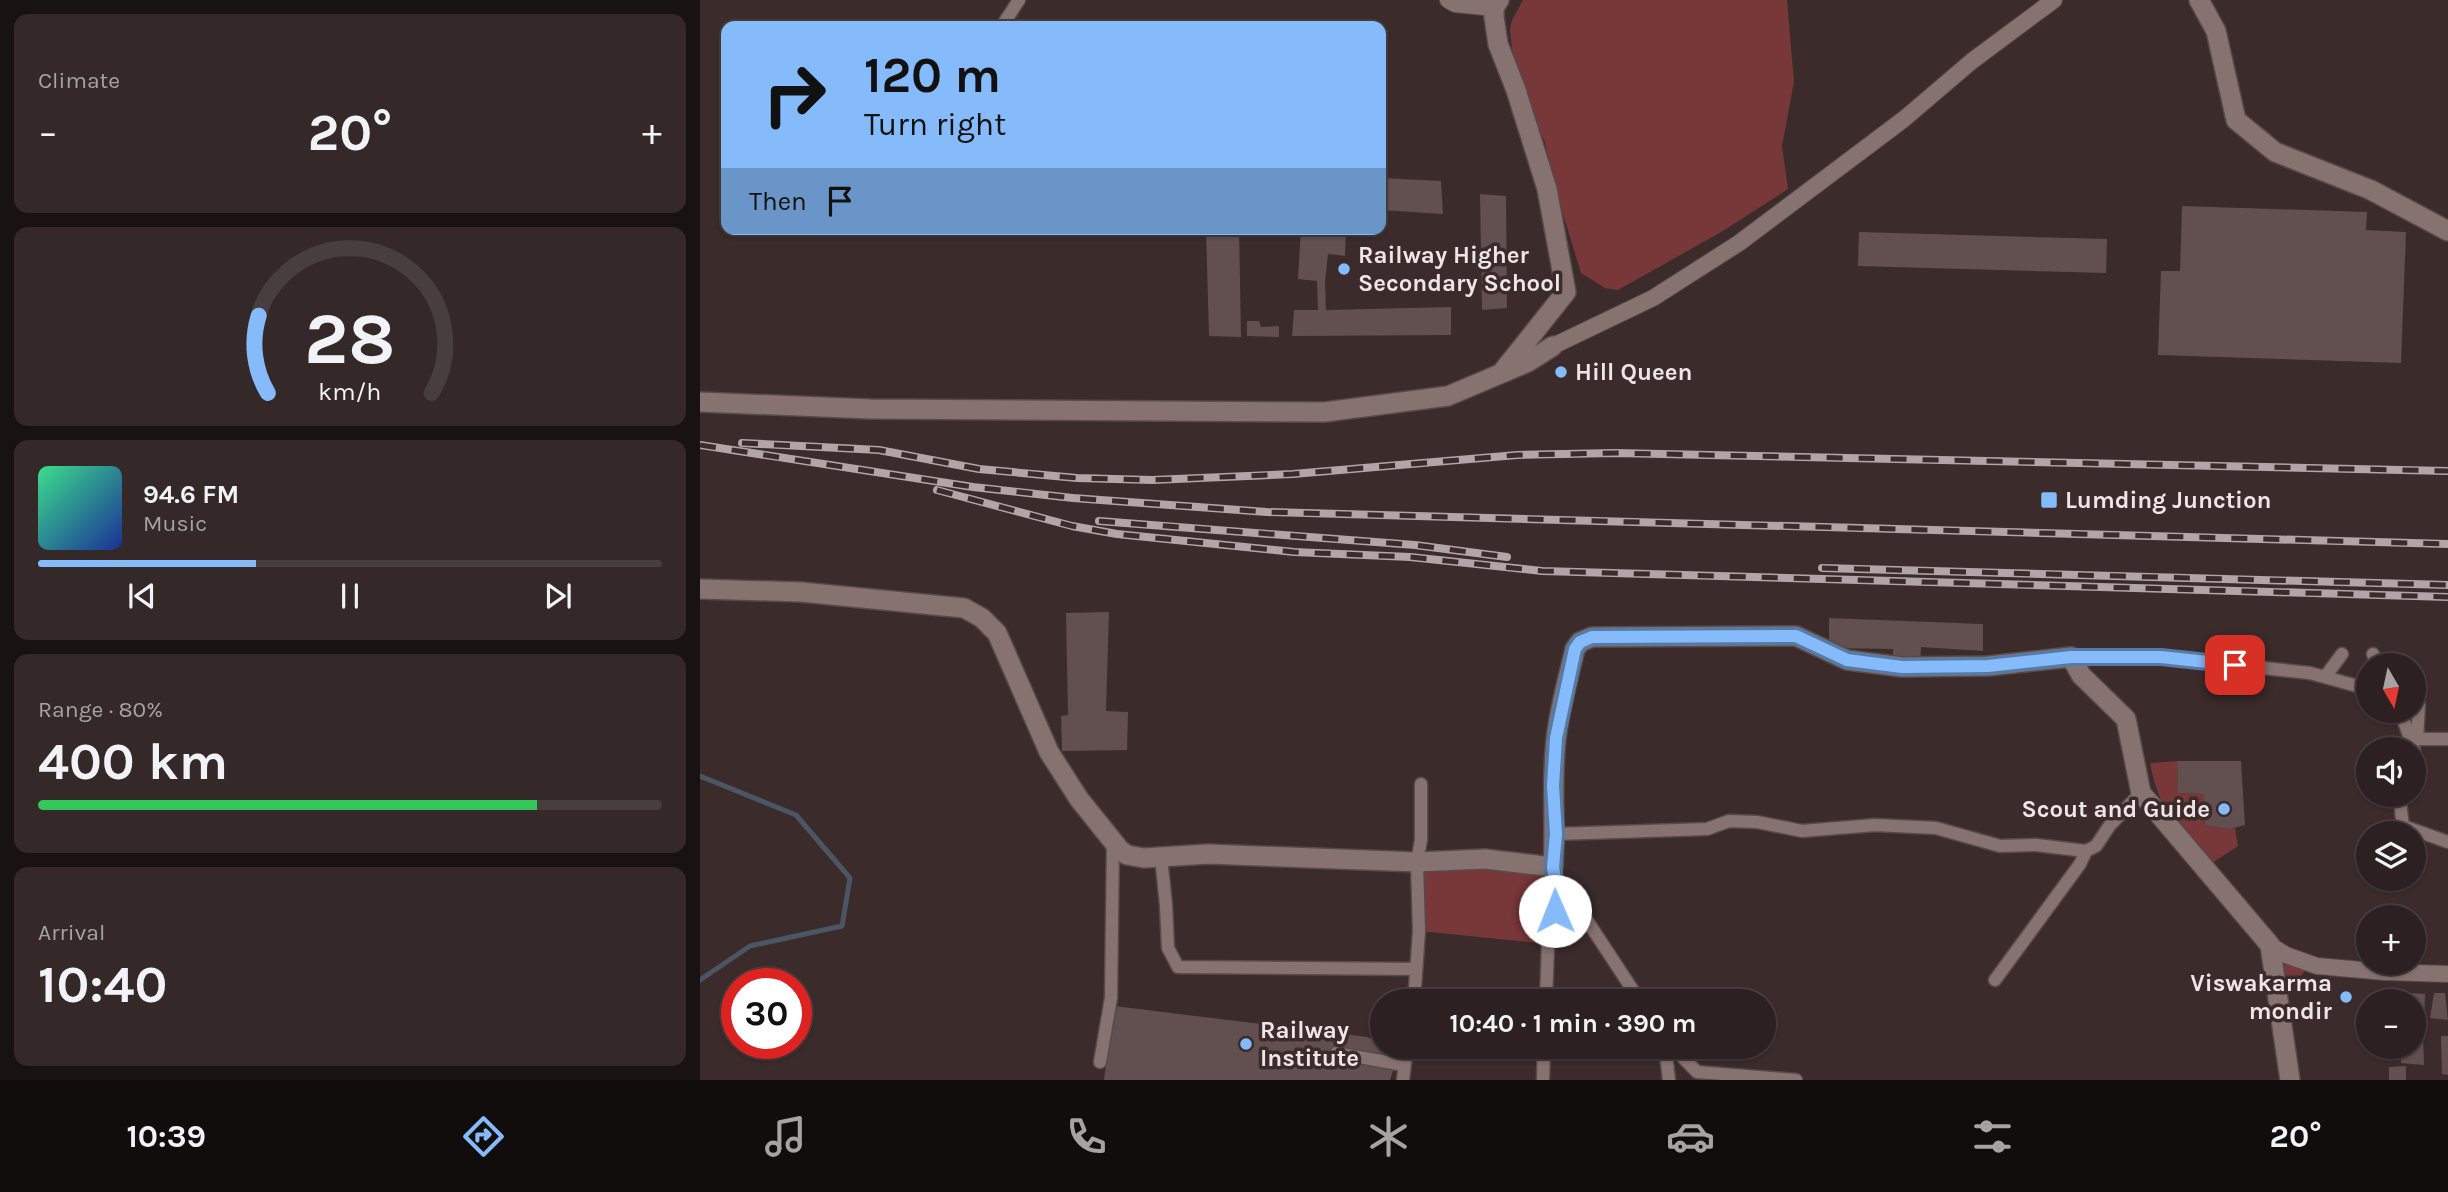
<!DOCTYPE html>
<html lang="en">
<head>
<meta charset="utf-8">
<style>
	body { margin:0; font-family:Karla,sans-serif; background:#342829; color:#f1f3f6; height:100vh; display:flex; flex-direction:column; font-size:26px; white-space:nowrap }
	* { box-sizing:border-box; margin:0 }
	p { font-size:23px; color:#a6a3a5 }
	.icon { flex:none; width:38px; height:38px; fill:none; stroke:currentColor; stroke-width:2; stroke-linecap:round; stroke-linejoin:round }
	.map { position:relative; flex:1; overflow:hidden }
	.sheet { display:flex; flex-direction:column; gap:14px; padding:14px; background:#181212; width:700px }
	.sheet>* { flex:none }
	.banner { position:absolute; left:21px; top:21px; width:665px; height:214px; border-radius:14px; box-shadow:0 2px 5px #0004,0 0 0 2px #483e3e; background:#85bbfb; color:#111; overflow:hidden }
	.needle { width:46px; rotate:171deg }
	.tools { position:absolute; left:1656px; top:653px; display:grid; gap:14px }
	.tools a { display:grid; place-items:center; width:70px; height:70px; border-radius:50%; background:#2c2020; box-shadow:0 2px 5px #0004,0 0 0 2px #483e3e; font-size:35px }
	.speed { position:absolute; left:21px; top:968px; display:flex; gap:14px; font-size:35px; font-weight:700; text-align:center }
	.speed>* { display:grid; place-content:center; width:91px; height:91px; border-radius:50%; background:#2c2020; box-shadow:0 2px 5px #0004,0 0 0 2px #483e3e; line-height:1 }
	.speed .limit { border:10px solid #d22; background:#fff; color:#111 }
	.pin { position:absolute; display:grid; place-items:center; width:60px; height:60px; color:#fff; margin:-30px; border-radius:14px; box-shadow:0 4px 10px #0006 }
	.me { position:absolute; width:77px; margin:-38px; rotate:359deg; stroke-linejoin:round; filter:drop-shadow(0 0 5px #0008) }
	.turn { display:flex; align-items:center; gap:24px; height:147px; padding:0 28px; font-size:32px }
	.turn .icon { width:91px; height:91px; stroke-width:2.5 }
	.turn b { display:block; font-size:49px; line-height:60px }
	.then { display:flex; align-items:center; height:66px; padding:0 28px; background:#0003; gap:14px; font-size:26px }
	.big { font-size:52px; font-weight:700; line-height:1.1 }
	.sheet .card { flex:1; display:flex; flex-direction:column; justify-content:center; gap:10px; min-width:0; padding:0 24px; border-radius:14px; background:#342829 }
	.sheet .dial { align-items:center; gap:0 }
	.dial svg { height:182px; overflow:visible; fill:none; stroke:#483e3e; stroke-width:7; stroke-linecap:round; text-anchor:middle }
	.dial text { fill:#f1f3f6; stroke:none }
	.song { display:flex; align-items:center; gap:21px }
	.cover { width:84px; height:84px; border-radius:10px; background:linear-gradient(135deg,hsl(150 70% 55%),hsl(230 70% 35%)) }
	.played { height:7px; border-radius:4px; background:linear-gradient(90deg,#85bbfb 35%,#483e3e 35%) }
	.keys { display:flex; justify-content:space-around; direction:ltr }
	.heat { display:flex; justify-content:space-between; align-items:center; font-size:38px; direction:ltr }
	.charge { height:10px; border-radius:5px; background:linear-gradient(90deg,#34c759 80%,#483e3e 0) }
	.trip { position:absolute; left:670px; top:989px; width:406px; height:70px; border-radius:35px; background:#2c2020; box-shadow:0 2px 5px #0004,0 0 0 2px #483e3e; font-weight:700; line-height:70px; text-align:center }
	.tabs { display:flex; height:112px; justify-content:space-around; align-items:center; background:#120d0d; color:#a6a3a5 }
	.tabs .icon { width:49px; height:49px }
	.tabs .selected { color:#85bbfb }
	.tabs b { font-size:32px; color:#f1f3f6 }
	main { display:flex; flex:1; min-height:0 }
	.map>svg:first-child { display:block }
</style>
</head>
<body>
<main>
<section class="sheet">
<div class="card"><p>Climate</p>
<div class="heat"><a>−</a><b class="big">20°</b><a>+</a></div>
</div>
<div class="card dial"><svg viewBox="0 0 100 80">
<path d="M14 69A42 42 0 1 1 86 69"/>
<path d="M14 69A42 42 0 0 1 10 35" stroke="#85bbfb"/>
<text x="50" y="56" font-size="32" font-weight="700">28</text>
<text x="50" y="72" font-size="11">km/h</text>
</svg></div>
<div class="card">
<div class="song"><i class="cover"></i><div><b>94.6 FM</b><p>Music</p></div></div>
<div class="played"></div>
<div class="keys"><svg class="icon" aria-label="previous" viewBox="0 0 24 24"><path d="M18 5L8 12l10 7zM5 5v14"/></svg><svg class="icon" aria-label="pause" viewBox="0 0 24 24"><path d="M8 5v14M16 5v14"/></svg><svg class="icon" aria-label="next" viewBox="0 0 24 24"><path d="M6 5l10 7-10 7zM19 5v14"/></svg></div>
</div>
<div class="card"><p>Range · 80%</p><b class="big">400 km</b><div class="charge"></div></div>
<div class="card"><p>Arrival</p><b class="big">10:40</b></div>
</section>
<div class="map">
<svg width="1748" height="1080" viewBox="0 0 1748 1080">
	<rect width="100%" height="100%" fill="#3b2b2b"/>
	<path fill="#783739" d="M 823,0 L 1087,0 L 1094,82 L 1082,146 L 1088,189 L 1023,231 L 918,290 L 905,288 L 881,273 L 853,181 L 845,142 L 835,123 L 825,87 L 813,60 L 810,29 L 812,20 Z
		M 1477,761 L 1478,793 L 1503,794 L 1505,825 L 1530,829 L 1535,828 L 1538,846 L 1512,863 C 1479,827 1459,813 1450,763 Z
		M 717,862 L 853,867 L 858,897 L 848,944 L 719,931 Z
		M 1579,958 L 1608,967 L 1587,994 Z"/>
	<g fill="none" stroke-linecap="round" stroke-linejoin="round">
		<path stroke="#4b5564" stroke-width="5" d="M 0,776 L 96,815 L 150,878 L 142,926 L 50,946 L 0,980"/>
	</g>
	<path fill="#624f4f" d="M 681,178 L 741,181 L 743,214 L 681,210 Z
		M 780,194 L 806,196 L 807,308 L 782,310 Z
		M 1482,206 L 1667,212 L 1666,230 L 1706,232 L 1701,363 L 1458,355 L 1461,271 L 1480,271 Z
		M 506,229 L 539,229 L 541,337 L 509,336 Z
		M 601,229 L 646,231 L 645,256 L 628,254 L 625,282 L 626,310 L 751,307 L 751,335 L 592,336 L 594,310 L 618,310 L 617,281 L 598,279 Z
		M 1159,232 L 1407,239 L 1406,273 L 1158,266 Z
		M 547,321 L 559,321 L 561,327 L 579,326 L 579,337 L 547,336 Z
		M 409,612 L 406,711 L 428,712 L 427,750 L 362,751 L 361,716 L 368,715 L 366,613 Z
		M 1129,618 L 1283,624 L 1283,651 L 1221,647 L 1220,665 L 1193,663 L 1193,649 L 1129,648 Z
		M 1477,761 L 1541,761 L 1545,825 L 1530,829 L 1505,825 L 1503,794 L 1478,793 Z
		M 1710,993 L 1725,994 L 1724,1029 L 1713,1030 L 1713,1001 L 1709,1001 Z
		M 1734,993 L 1745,993 L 1748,1020 L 1730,1018 Z
		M 414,1006 L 667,1037 L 682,1042 L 682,1046 L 701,1046 L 690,1080 L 404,1080 Z
		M 1713,1036 L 1723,1036 L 1724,1065 L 1701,1063 L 1702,1046 L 1713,1046 Z
		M 1741,1036 L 1748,1036 L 1748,1075 L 1742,1074 Z
		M 1706,1066 L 1706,1080 L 1689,1080 L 1689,1067 Z"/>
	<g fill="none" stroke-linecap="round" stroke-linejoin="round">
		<g stroke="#584a4a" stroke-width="15">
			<path id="minor" d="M 302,26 L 319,0
				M 1673,654 L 1676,665
				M 1371,657 L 1461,657 L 1610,673 L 1668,689
				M 1625,677 L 1642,654
				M 1713,702 L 1719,704 L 1717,739 L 1748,739
				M 1700,710 L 1714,750 L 1713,764
				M 1699,794 L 1703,826 L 1748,842
				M 856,834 L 1007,829 L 1029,821 L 1057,822 L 1102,831 L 1175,825 L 1236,828 L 1300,846 L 1336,845 L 1386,851 L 1396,846 L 1410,825 L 1441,793
				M 461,857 L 466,905 L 468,948 L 478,967 L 716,969
				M 857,891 L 888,922 L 940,1001
				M 1295,980 L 1380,864 L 1386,851
				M 714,1001 L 719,931 L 717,862 L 721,840 L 721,784
				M 846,1001 L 848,944 L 858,897 L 853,867
				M 965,1046 L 969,1080
				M 972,1046 L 997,1072 L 1096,1080
				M 636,1053 L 704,1065
				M 400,1062 L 411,998 L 413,842
				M 703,1080 L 707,1046
				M 843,1080 L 844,1046"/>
		</g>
		<g stroke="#584a4a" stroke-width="18">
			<path id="tertiary" d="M 748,0 L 755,4 L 794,8
				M 853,346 L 953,298 L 1039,243 L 1204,119 L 1272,61 L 1354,0
				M 1570,945 L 1586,955 L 1617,966 L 1685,972 L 1748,974"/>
		</g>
		<g stroke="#584a4a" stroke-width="22">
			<path id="secondary" d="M 799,0 L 794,8 L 794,17 L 798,44 L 816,90 L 847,189 L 866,292 L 803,371
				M 1499,0 L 1516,31 L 1536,120 L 1575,152 L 1671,190 L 1748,231
				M 0,402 L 170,409 L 625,412 L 748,396 L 828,362 L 853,346
				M 0,589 L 101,592 L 264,608 L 282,618 L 297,633 L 349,752 L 379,799 L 420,850 L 427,855 L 444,858 L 508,854 L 717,862 L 785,859 L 853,867 C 856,825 851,783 856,740 C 859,710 868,679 875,649 L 880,642 L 892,637 L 1096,636 L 1147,660 L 1202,667 L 1288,666 L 1371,657 L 1381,675 L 1426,719 L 1441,793 L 1570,945 L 1590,1080"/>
		</g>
		<use href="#minor" stroke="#857271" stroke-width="12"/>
		<use href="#tertiary" stroke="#857271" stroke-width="16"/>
		<use href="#secondary" stroke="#857271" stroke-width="19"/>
		<g stroke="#b2a5a5" stroke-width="8">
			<path id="rail" d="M 42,443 L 179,450 L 279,469 L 377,478 L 452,480 L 593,474 L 817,455 L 915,453 L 1748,471
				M 0,445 L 273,487 L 373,498 L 567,512 L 1748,544
				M 237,490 L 372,526 L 417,534 L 594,552 L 710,557 L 842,571 L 1748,597
				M 399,521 L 715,545 L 807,557
				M 1122,568 L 1748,585"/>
		</g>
		<use href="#rail" stroke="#3b2b2b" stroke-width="5" stroke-dasharray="16" stroke-linecap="butt"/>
	</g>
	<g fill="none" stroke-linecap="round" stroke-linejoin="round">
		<g stroke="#567aa3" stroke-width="18">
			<path id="route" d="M 855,911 L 858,897 L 853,867 L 856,834 L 853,786 L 856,738 L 875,649 L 880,642 L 892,637 L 1096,636 L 1147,660 L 1202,667 L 1288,666 L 1371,657 L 1461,657 L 1535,665"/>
		</g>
		<use href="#route" stroke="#85bbfb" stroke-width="12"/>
	</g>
	<g fill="#85bbfb" stroke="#3b2b2b" stroke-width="2.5">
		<circle cx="644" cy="269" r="7"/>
		<circle cx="861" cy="372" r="7"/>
		<rect x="1340" y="491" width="18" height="18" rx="3.5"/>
		<circle cx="1524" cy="809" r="7"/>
		<circle cx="1646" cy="997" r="7"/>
		<circle cx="546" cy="1044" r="7"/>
	</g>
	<g text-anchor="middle" stroke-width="7" stroke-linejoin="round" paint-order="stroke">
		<g font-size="24" font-weight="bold" fill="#f0e5e5" stroke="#3b2b2b" text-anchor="start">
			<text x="658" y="263">Railway Higher<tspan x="658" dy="28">Secondary School</tspan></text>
			<text x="875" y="380">Hill Queen</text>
			<text x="1365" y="508">Lumding Junction</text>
			<text x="1510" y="817" text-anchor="end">Scout and Guide</text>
			<text x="1632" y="991" text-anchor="end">Viswakarma<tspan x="1632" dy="28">mondir</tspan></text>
			<text x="560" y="1038">Railway<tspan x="560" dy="28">Institute</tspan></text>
		</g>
	</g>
</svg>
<div class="tools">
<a><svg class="needle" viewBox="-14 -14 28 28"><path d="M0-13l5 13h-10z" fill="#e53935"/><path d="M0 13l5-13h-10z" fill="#a6a3a5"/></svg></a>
<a><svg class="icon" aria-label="sound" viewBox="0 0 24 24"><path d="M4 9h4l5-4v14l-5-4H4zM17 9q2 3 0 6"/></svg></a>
<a><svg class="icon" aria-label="layers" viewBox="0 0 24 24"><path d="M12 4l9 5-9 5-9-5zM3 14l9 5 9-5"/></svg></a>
<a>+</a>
<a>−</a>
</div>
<div class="speed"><div class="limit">30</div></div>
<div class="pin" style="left:1535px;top:665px;background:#d93025"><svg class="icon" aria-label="arrive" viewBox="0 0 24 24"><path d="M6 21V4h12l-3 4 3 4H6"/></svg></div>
<svg class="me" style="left:855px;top:911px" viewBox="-20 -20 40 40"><circle r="19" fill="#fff"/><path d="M0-13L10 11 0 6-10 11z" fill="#85bbfb"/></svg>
<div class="trip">10:40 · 1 min · 390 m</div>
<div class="banner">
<div class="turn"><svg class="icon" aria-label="right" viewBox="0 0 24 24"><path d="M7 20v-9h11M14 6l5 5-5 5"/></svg><div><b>120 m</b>Turn right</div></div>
<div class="then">Then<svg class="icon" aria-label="arrive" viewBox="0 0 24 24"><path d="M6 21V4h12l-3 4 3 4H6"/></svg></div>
</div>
</div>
</main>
<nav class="tabs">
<b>10:39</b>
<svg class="icon selected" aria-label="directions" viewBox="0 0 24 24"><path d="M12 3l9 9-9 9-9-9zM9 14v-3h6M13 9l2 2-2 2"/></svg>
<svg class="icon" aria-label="music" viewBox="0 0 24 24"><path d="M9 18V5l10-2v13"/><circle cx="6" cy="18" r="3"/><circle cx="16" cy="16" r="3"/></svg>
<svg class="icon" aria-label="phone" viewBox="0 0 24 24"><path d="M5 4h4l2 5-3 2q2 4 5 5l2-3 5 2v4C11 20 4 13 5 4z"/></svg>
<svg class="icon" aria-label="climate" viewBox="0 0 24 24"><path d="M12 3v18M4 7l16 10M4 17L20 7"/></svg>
<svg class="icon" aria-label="car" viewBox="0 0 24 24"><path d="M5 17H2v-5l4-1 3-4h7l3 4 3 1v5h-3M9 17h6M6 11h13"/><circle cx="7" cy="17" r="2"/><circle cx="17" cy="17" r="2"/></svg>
<svg class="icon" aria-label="filters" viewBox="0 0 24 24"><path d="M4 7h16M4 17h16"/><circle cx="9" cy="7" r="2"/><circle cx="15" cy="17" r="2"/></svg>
<b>20°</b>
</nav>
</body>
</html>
